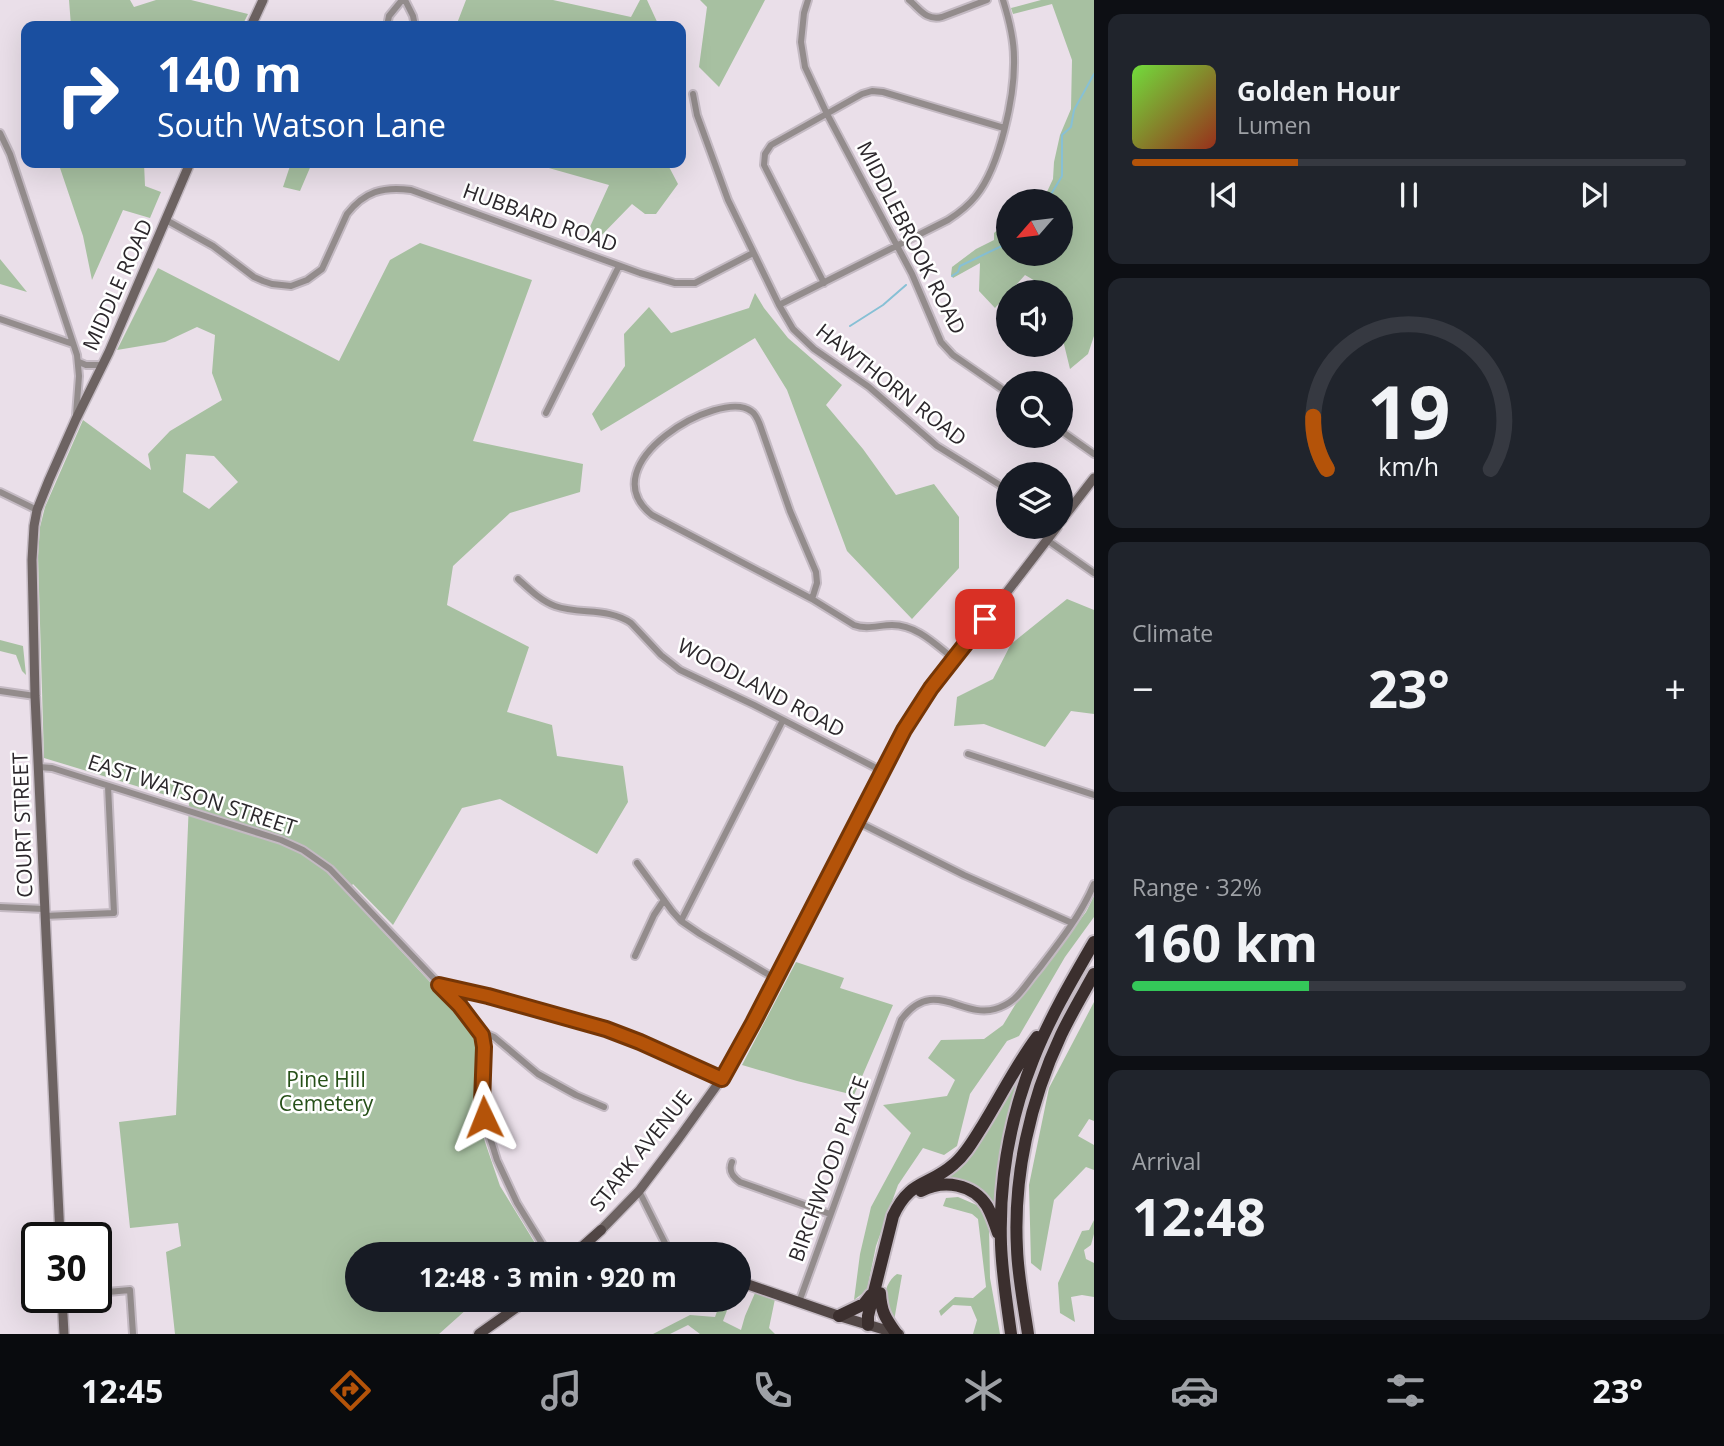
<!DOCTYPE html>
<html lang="en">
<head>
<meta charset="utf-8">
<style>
	body { margin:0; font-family:"Open Sans",sans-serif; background:#20242c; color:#f1f3f6; height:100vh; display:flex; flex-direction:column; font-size:26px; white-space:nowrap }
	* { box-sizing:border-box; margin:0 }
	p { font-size:23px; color:#9ea1a6 }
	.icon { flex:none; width:38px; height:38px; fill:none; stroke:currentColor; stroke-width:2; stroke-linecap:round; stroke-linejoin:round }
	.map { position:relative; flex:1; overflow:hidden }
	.details { display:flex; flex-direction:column; gap:14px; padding:14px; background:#0d0f14; width:630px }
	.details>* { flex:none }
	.hud { position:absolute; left:21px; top:21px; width:665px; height:147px; border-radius:14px; box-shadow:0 7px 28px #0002; background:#1a4fa0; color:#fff; overflow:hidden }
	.needle { width:46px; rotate:242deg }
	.buttons { position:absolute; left:996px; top:189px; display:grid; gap:14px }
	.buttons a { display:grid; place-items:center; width:77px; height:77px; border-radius:50%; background:#171b24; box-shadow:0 7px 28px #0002; font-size:35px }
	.speed { position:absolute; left:21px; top:1222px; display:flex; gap:14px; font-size:35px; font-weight:700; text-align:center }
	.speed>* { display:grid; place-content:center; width:91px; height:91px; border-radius:50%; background:#171b24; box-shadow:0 7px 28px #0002; line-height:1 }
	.speed .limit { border:4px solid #111; border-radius:10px; background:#fff; color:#111 }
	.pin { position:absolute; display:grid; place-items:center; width:60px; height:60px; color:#fff; margin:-30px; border-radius:14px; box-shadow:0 4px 10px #0006 }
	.me { position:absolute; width:77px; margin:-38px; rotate:358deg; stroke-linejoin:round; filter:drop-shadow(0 0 5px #0008) }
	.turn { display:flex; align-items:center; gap:24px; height:147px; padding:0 21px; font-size:32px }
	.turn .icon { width:91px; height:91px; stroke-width:2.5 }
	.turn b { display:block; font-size:49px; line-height:60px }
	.big { font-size:52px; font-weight:700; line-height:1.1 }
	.details .widget { flex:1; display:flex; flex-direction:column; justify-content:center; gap:10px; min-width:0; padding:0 24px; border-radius:14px; background:#20242c }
	.details .dial { align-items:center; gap:0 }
	.dial svg { height:182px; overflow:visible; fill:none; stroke:#363941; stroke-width:7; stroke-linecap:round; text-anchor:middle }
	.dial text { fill:#f1f3f6; stroke:none }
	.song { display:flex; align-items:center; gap:21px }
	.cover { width:84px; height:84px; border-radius:10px; background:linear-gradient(135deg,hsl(100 70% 55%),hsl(10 70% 35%)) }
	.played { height:7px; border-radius:4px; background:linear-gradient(90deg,#b45309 30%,#363941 30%) }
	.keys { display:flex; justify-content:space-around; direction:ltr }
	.heat { display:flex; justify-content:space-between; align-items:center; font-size:38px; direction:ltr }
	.charge { height:10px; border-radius:5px; background:linear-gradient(90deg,#34c759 32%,#363941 0) }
	.trip { position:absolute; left:345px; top:1242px; width:406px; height:70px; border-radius:35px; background:#171b24; box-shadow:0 7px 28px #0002; font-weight:700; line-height:70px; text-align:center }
	.tab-bar { display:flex; height:112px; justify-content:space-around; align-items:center; background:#090b0e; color:#9ea1a6 }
	.tab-bar .icon { width:49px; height:49px }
	.tab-bar .active { color:#b45309 }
	.tab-bar b { font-size:32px; color:#f1f3f6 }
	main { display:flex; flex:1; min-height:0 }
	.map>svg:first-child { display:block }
</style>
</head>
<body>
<main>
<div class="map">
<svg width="1094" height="1334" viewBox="0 0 1094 1334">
	<rect width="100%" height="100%" fill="#eadfe9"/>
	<path fill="#a7c0a1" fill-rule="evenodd" d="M 69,0 L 130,0 L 134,7 L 156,0 L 191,0 L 248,14 L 242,26 L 71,26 Z
		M 466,0 L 553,0 L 631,17 L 640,0 L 647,0 L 659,26 L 456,26 Z
		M 700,0 L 765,0 L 719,87 L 699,67 L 707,7 Z
		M 1041,0 L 1094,0 L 1094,336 L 1088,354 L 1070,369 L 1062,336 L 1060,292 L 1054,292 L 1025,275 L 995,308 L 979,291 L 980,263 L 953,278 L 951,275 L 952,267 L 976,249 L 994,240 L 994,233 L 1002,226 L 1008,230 L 1008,254 L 1060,254 L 1060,201 L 1035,201 L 1045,196 L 1053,179 L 1054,162 L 1060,135 L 1071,109 L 1072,60 L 1052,4 L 1013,14 L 1011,8 Z
		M 67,163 L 144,163 L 145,186 L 161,192 L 150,218 L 123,210 L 92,280 L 83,236 L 60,168 Z
		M 291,163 L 312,163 L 300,191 L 283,187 Z
		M 531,163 L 667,163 L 678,184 L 656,214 L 645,214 L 632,204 L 595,242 L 584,240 L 609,185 Z
		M 420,243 L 532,280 L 473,441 L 583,464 L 580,492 L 510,513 L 453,566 L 447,605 L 529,647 L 507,712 L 552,725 L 557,756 L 623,766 L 628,802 L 597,854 L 500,799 L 462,808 L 393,925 L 353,884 L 346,892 L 458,1012 L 477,1039 L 479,1058 L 475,1103 L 485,1142 L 500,1186 L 538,1248 L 530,1255 L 357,1255 L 357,1300 L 477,1300 L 439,1334 L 175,1334 L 166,1252 L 181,1246 L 178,1223 L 130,1228 L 119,1122 L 176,1115 L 189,802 L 44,758 L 38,556 L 40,527 L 45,507 L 83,420 L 151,470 L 148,454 L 170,431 L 222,400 L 212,373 L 215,335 L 197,327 L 165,342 L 117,350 L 158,268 L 339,361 L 390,260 ZM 186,454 L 214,456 L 238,482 L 209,509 L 183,492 Z
		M 0,259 L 27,292 L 0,284 Z
		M 755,293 L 764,308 L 788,338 L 842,385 L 826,405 L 863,449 L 896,495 L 934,484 L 959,517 L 959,568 L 912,619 L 847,551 L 787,390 L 755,338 L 601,431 L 592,414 L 625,366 L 624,334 L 649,307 L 671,333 L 749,308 Z
		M 1067,599 L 1094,610 L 1094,714 L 1071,711 L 1045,747 L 984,724 L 954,726 L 957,697 L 993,679 L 1011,644 Z
		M 0,640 L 23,646 L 26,675 L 22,671 L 16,655 L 0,651 Z
		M 1094,896 L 1094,917 L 1065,957 L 1019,1036 L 1007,1041 L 970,1094 L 957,1146 L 944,1155 L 923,1148 L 898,1185 L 876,1246 L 867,1290 L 854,1300 L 860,1254 L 871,1207 L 911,1133 L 883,1105 L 947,1096 L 955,1080 L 928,1058 L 941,1040 L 984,1039 L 1003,1025 L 1015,1005 L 1086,912 Z
		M 796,962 L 844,978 L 840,988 L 893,1005 L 854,1095 L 797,1081 L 742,1065 Z
		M 1094,1002 L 1094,1121 L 1089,1119 L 1078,1136 L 1094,1145 L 1094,1170 L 1086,1167 L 1054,1200 L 1041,1271 L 1031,1263 L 1029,1185 L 1049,1088 Z
		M 1018,1071 L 1020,1072 C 1006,1117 998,1161 994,1208 L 992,1208 C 967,1172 919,1172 899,1212 L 872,1308 L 895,1217 C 910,1180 940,1185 964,1159 C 974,1149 981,1135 988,1123 C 998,1105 1008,1088 1018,1071 Z
		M 958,1197 L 979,1206 L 989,1226 L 990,1278 L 1000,1334 L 973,1334 L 977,1320 L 971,1306 L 953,1305 L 941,1316 L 939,1311 L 955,1297 L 973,1298 L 986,1287 L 978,1219 L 972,1214 L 943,1206 L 946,1198 Z
		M 1094,1220 L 1094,1234 L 1091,1245 L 1084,1250 L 1086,1259 L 1094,1263 L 1094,1297 L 1082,1295 L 1071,1297 L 1075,1322 L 1060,1313 L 1058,1283 L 1082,1231 L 1089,1230 Z
		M 897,1274 L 902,1275 L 894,1321 C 891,1319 887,1315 886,1312 C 881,1300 886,1281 897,1274 Z
		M 755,1293 L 775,1299 L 769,1328 L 775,1334 L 700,1334 L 688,1325 L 670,1334 L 653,1334 L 690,1315 L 715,1317 L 721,1300 L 731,1300 L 723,1321 L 741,1330 L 745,1316 Z"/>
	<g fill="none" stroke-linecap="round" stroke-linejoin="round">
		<path stroke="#87c0d5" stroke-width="2" d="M 1047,201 L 1062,176 L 1062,135 L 1071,127 L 1074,110 L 1094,74
			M 952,276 L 958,272 L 960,266 L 1008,243
			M 850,326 L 883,305 L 906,285"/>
		<g stroke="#c4bac3" stroke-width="10">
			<path id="street" d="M 405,0 L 413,16 L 415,26
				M 808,0 L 804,13 L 801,42 L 805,67 L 827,114 L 912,274 L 941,342 L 953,355 L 1008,393
				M 909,0 C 920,9 926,21 942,17 L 987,0
				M 387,26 L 389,16 L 402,0
				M 693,94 L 697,115 L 728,200 L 779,305 L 793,329 L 814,349 L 869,387 L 937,446 L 1008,490
				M 0,133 L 10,154 L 77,355 L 79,376 L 76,415
				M 166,220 L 213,246 L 254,277 L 263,281 L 272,284 L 291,286 L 307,280 L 322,269 L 347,214 C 364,192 383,186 411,190 L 640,273 L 675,283 L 695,283 L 753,253
				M 824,283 L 764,165 L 765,154 L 771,145 L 862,94 L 872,91 L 883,92 L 1004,128
				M 779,305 L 948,220 C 959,213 968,206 976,196 C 1000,166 1015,96 1014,58 C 1014,38 1009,19 1003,0
				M 0,319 L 73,344
				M 79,362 L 86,365 L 102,365
				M 546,413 L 619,266
				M 1060,430 L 1094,454
				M 0,492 L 37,510
				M 1047,540 L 1094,573
				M 518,579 C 529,589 541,601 555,606 C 580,615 608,607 631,623 L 661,655 L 680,670 L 754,705 L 882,771
				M 812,599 L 817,583 L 816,572 L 790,511 L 760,425 C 758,420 756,414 751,411 C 720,388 588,464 652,515 L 812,599 L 854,625 C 867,630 879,625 892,625 C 917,625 935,644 954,659
				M 0,691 L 35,696
				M 968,754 L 1094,795
				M 39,767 L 52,768 L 281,840 L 303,850 L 330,869 L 460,1006 L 482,1035 L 484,1047 L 482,1103 L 487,1128 L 497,1160 L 517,1203 L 549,1255
				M 856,821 L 964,875 L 1072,923
				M 637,863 L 672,911 L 681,921 L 700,934 L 776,979
				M 0,907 L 44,909
				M 44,916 L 114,913 L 108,786
				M 681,921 L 783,720
				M 635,956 L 654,915 L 664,900
				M 439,985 L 488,996 L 606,1029 L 722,1078
				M 482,1035 L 487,1034 L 494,1037 L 538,1074 L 576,1095 L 604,1107
				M 732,1162 C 728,1171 733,1177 740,1182 L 830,1214
				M 639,1191 L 671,1255
				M 96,1293 L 130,1290 L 133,1334
				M 799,1302 L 901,1020 C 933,976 962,1019 995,1009 C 1002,1007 1008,1004 1014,999 C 1023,991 1030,979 1038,970 C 1058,944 1081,915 1094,884"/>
		</g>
		<g stroke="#c4bac3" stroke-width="12">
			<path id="secondary" d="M 251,26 L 263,0
				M 1060,522 L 1094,478
				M 601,1230 L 639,1191 L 679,1138 L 722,1078 L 753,1023 L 856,821 L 917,709 L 1057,527
				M 60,1237 L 35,696 L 32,560 L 34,526 L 37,510 L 49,480 L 76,419 L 109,352 L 190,163
				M 62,1297 L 64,1334"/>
		</g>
		<g stroke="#c4bac3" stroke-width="13">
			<path id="primary" d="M 573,1255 L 601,1230
				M 619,1255 L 635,1253 L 661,1255
				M 738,1281 L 839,1316 L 899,1334
				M 479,1334 L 520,1305 L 533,1305 L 541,1300"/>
		</g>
		<g stroke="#c4bac3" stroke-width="16">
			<path id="highway" d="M 921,1191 C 944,1179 973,1184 987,1206 C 992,1215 995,1224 998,1233
				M 880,1293 C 881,1311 885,1318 896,1333
				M 839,1316 L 864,1304 L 871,1295
				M 868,1325 L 868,1316 L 893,1216 C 910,1179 928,1187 954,1164 C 966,1154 974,1139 983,1125 C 1001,1096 1016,1065 1037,1037
				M 1011,1334 C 1007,1304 1002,1274 1001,1244 C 999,1182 1010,1118 1033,1060 C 1049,1019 1072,980 1094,942
				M 1028,1334 C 1024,1306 1018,1277 1017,1249 C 1013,1176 1030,1101 1061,1035 C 1071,1014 1083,994 1094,974"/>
		</g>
		<use href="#street" stroke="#938c8c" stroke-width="6"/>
		<use href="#secondary" stroke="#6d6362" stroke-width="9"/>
		<use href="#primary" stroke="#524746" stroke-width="10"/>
		<use href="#highway" stroke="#3b2f2e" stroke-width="12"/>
	</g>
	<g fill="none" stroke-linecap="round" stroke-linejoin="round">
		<g stroke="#753606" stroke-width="18">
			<path id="route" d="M 484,1117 L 482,1103 L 484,1047 L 482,1035 L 460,1006 L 439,985 L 488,996 L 606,1029 L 640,1042 L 722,1079 L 753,1023 L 904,730 L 931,688 L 985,619"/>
		</g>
		<use href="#route" stroke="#b45309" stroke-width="12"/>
	</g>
	<g text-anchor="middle" stroke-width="5" stroke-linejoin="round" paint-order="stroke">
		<g font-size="21" fill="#2b272b" stroke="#fff">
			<text transform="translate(540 218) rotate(20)" y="7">HUBBARD ROAD</text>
			<text transform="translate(911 238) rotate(63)" y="7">MIDDLEBROOK ROAD</text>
			<text transform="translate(118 285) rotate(-66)" y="7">MIDDLE ROAD</text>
			<text transform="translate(891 385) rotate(38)" y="7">HAWTHORN ROAD</text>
			<text transform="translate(761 688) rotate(28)" y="7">WOODLAND ROAD</text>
			<text transform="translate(192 795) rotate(18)" y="7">EAST WATSON STREET</text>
			<text transform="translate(23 825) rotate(-92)" y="7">COURT STREET</text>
			<text transform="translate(641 1151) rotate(-51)" y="7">STARK AVENUE</text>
			<text transform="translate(829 1169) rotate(-70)" y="7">BIRCHWOOD PLACE</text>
		</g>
		<g font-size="21" fill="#265018" stroke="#fff">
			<text x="326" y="1087">Pine Hill<tspan x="326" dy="24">Cemetery</tspan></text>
		</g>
	</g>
</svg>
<div class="buttons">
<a><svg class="needle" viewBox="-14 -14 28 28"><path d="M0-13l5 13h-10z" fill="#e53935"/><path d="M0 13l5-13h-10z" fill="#9ea1a6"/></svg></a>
<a><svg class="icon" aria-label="sound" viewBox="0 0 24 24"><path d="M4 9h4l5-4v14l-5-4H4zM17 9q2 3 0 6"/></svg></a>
<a><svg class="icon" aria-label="search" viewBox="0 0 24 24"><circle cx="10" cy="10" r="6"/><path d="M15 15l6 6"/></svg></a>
<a><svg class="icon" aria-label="layers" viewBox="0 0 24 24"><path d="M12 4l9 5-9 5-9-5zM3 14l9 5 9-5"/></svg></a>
</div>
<div class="speed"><div class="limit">30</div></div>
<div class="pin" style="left:985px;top:619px;background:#d93025"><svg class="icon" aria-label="arrive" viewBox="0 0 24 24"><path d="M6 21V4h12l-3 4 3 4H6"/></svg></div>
<svg class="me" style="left:484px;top:1117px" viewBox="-20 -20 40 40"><path d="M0-17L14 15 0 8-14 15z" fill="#b45309" stroke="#fff" stroke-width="4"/></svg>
<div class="trip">12:48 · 3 min · 920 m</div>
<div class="hud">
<div class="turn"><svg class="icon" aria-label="right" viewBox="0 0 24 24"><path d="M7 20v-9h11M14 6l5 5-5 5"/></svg><div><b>140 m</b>South Watson Lane</div></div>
</div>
</div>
<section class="details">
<div class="widget">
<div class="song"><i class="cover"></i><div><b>Golden Hour</b><p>Lumen</p></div></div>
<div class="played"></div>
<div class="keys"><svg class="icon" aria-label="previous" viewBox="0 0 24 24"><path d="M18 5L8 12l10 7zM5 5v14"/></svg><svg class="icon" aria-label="pause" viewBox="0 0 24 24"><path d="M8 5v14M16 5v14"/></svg><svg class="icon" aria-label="next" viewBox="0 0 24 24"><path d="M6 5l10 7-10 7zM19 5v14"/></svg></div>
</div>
<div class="widget dial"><svg viewBox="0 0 100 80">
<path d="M14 69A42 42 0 1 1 86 69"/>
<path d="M14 69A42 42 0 0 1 8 46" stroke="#b45309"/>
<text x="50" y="56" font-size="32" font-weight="700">19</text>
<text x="50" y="72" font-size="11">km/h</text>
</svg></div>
<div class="widget"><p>Climate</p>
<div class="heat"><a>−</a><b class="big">23°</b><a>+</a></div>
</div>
<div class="widget"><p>Range · 32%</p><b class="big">160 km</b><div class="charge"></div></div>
<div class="widget"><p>Arrival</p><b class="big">12:48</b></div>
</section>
</main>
<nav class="tab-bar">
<b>12:45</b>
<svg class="icon active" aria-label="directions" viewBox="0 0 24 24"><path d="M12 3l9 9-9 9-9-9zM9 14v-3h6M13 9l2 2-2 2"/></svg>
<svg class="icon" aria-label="music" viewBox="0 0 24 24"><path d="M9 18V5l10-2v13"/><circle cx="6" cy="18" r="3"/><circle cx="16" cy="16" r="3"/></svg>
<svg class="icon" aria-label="phone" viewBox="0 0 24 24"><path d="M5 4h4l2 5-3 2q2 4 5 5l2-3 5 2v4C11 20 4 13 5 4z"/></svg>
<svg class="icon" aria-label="climate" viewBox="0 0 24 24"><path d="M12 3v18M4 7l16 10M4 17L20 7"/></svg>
<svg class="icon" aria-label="car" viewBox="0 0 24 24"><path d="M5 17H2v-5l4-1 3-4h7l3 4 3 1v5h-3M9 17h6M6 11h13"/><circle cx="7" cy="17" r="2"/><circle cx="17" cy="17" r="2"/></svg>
<svg class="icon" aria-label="filters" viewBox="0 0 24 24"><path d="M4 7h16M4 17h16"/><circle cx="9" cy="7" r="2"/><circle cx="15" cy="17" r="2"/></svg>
<b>23°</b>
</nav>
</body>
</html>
